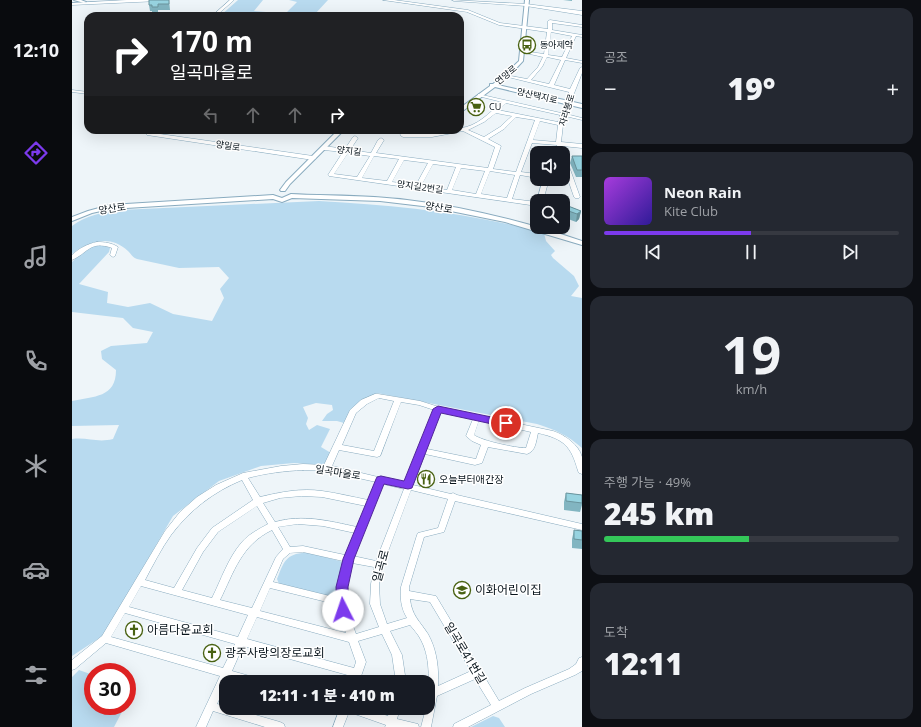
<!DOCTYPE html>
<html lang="ko">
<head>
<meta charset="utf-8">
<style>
	body { margin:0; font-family:"Open Sans","Noto Sans KR",sans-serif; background:#242831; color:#f1f3f6; height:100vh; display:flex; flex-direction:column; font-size:15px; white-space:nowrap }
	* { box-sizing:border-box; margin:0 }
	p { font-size:13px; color:#9ea1a6 }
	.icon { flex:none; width:22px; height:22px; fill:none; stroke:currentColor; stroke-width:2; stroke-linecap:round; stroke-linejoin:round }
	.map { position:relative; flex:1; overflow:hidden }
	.drawer { display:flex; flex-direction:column; gap:8px; padding:8px; background:#0d0f14; width:339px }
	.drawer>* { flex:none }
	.guide { position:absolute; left:12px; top:12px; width:380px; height:122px; border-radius:12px; box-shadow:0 4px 16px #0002; background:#202124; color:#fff; overflow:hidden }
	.tools { position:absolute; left:458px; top:146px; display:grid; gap:8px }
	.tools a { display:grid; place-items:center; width:40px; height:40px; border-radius:8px; background:#171b24; box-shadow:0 4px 16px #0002; font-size:20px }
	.speed { position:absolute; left:12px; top:663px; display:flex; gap:8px; font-size:20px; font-weight:700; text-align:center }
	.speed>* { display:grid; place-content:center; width:52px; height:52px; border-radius:50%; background:#171b24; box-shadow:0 4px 16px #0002; line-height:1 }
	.speed .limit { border:6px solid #d22; background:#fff; color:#111 }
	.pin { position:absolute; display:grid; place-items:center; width:34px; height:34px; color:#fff; margin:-17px; border:2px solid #fff; border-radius:50%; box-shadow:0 1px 4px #0007 }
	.me { position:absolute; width:44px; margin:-22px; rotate:356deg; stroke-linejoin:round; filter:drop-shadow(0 0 3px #0008) }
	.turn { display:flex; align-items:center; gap:14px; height:84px; padding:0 20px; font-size:18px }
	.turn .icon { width:52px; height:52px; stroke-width:2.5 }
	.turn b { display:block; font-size:28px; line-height:34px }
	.lanes { display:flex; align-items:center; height:38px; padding:0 20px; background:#0003; justify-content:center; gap:20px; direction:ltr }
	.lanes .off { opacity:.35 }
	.big { font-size:30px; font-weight:800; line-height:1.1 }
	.drawer .tile { flex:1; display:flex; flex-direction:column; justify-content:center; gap:6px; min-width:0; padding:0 14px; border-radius:12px; background:#242831 }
	.drawer .dial { align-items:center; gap:0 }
	.dial b { font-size:52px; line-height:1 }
	.song { display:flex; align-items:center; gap:12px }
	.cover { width:48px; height:48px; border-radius:6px; background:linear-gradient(135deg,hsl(280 70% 55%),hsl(250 70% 35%)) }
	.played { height:4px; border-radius:2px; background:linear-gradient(90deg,#7c3aed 50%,#363941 50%) }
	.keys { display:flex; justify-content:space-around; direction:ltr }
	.heat { display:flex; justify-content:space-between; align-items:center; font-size:22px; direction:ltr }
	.charge { height:6px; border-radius:3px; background:linear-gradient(90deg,#34c759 49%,#363941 0) }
	.trip { position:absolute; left:147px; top:675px; width:216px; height:40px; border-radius:12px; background:#171b24; box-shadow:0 4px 16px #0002; font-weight:800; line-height:40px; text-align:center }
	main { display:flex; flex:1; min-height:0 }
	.dock { display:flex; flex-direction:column; width:72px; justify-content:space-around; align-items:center; background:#090b0e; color:#9ea1a6 }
	.dock .icon { width:28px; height:28px }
	.dock .selected { color:#7c3aed }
	.dock b { font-size:18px; color:#f1f3f6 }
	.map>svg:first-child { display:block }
</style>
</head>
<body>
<main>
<nav class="dock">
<b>12:10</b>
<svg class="icon selected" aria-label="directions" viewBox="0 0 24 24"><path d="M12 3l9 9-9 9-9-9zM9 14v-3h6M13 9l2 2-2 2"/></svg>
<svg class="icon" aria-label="music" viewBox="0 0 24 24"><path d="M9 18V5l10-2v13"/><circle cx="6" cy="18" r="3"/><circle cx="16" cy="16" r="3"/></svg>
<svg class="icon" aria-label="phone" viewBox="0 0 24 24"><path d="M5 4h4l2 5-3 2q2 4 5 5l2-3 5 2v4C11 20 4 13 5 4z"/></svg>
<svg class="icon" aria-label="climate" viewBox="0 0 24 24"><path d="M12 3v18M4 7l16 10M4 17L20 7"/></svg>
<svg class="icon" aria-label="car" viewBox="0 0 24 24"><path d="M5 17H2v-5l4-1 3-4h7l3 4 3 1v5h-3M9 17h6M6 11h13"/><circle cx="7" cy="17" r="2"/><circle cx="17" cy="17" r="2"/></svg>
<svg class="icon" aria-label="filters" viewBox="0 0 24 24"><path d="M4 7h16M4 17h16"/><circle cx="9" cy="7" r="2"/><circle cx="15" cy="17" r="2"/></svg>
</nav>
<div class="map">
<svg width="510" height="727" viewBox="0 0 510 727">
	<rect width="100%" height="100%" fill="#eef5f9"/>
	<path fill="#b8daef" d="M 166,0 L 215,0 L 191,0 L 182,11 L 242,16 L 148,16 Z
		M 217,0 L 256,0 L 243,14 L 215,12 L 225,2 Z
		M 247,201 C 323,205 399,213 472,233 L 474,241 L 483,251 L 479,255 L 481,258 L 502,276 L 507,286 L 499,296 L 510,298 L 510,448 C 495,435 484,430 465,424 L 305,393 L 290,400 L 272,423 L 265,421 L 250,421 L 255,414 L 261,410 L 260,405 L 244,403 L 231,407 L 236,418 L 234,424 L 237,430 L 245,425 L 258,429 L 249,447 L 259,453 L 252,465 L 222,463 L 189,466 L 147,481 L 101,516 L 32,635 L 0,656 L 0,439 C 16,437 25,443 41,439 L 47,425 L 0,426 L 0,401 C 22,396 44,398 44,370 L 30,359 L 29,351 L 39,346 L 75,343 L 81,332 L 61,328 L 51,318 L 0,312 L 0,262 C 11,251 21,240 38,248 L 37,252 L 7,284 L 36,292 L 35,303 L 56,307 L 78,303 L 101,314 L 140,321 L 152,298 L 148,289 L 157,278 L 147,267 L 107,268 L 65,259 C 60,257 60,255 56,251 C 38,234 17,241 0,254 L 0,226 C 13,216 31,212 48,210 Z
		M 230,553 L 238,553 L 271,562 L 272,565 L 267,595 L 261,598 L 207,584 L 205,579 C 211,565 212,555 230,553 Z
		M 7,670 L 21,675 L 21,706 L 53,706 L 42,727 L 0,727 L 0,677 Z
		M 421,716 L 427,718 L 433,727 L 399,727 Z"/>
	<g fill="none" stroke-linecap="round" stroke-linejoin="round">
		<g stroke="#89abbf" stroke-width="1">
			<path id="minor" d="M 158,0 L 162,0 L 144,16 L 140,16 Z
				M 311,0 L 322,0 L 396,10 L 428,23 L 476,29 L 476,21 L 478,20 L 510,25 L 510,27 L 480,23 L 480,30 L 510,35 L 510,37 L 504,36 L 494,58 L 510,61 L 510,63 L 493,60 L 482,85 L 498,89 L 508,68 L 510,67 L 510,73 L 494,114 L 510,118 L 510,120 L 493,116 L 491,123 L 492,124 L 491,125 L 489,142 L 510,144 L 510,148 L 490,146 L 492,153 L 491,154 L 486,153 L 485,145 L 460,143 L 449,172 L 465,174 L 465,178 L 448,175 L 440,199 L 465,202 L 465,206 L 257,176 L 256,175 L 271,152 L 252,150 L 249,148 L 252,146 L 273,149 L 281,137 L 283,136 L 286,138 L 278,150 L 299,153 L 306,140 L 309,138 L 312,140 L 304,153 L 416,168 L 423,147 L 391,131 L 360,137 L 331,137 L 328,135 L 332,130 L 336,130 L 334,134 L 360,134 L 388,130 L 388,128 C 405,127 418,112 430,102 L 406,96 L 406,94 L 489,113 L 497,92 L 432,76 L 434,75 L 455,79 L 466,67 L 471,57 L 449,52 L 451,51 L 472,54 L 475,32 L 427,25 L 395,12 ZM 479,32 L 500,36 L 490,57 L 476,55 ZM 475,57 L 489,60 L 477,84 L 459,80 L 470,67 ZM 434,103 L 488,115 L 486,122 L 426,110 ZM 424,113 L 440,116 L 428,127 L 412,137 L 396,130 L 412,122 ZM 444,117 L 463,120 L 444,172 L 421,169 L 429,146 L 416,139 L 432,129 ZM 468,121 L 486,125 L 484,142 L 461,140 ZM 276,153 L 298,156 L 285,177 L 262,174 ZM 302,156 L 327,159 L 315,181 L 290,178 ZM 332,160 L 356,163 L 344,185 L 320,182 ZM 361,164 L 384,167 L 375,190 L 349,186 ZM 389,168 L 413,171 L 404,194 L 380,190 ZM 418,171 L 443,175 L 435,198 L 409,194 Z
				M 0,90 L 16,92 L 16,94 L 0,92 Z
				M 78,130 L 83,130 L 81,133 L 241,156 L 244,158 L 241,160 L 75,135 L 75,134 Z
				M 491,156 L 494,158 L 508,197 L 507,198 L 503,198 L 502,197 L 491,165 Z
				M 471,179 L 477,179 L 471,201 L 465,201 Z
				M 25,242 C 33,242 40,243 46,247 L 43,256 L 41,257 L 38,255 L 40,248 C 18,240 16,253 0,260 L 0,255 C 8,248 15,244 25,242 Z
				M 303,394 L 306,394 L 348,401 L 367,407 L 481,431 C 493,435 507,445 510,457 C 510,462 510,469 510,474 L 507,473 L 506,471 C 499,446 492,439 466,433 C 464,441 464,451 455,454 L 416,447 L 410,463 L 403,465 L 353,454 L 341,485 L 379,494 L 381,493 L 385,495 L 510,524 L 510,530 L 383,501 L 372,532 L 352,537 L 337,587 L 337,591 L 364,596 L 427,701 L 453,688 L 497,669 L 504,664 L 507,658 L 510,657 L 510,671 L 503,675 L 459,694 L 396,727 L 381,727 L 382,724 L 419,705 L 403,679 L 365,696 L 359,727 L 349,727 L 354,708 L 356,708 C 356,686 360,661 349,640 C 346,634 342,630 338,625 L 318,631 L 330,655 L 334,682 L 324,682 L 320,655 L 310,634 L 286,641 L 294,662 L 287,682 L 277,682 L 279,676 L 171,646 L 160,671 L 188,679 L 190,682 L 170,682 L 157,678 L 145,704 L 154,706 L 154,708 L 159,708 L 208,722 L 212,724 L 213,727 L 193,727 L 141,711 L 134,727 L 124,727 L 148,676 L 34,643 L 3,669 L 0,670 L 0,660 L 30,636 L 93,531 L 108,512 L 125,497 L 144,485 L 171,473 L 209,466 L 231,464 L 252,465 L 278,410 L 289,400 ZM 307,398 L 322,401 L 302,451 L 270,445 L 284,413 L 295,404 ZM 329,402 L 347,405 L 362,410 L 347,448 L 345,450 L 346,452 L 334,483 L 313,479 L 309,476 L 306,477 L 260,466 L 267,450 L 305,457 L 308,456 ZM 369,412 L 401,419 L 394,436 L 400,441 L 409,445 L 404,459 L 355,449 ZM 407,420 L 459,432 L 454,448 C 443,448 410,441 402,435 ZM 231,470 L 255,471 L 304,482 L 296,500 C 281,497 265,493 250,491 C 229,488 209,492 188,497 L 176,478 C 194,473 213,471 231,470 ZM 170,480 L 181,500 L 140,528 L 125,548 L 102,588 L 73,580 C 81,565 89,549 99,535 C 118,510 141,492 170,480 ZM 311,484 L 332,489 L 304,561 L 281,556 ZM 339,490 L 376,499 L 366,528 L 346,533 L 345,535 L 329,587 C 328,598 329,608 335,618 L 315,624 L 308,604 L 307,584 L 311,565 ZM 230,496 L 250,497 L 294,506 L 285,527 C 257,521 231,514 203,522 L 191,503 L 208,498 ZM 185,506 L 196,524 C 187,529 177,534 170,542 C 156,558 149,580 140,598 L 110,590 L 131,552 L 146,532 ZM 226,524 L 251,526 L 283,533 L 273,555 L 231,546 L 218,547 L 206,527 ZM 200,530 L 211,549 L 204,557 L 180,608 L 148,600 C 162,572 169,545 200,530 ZM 231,552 L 271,561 L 266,587 L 266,598 L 201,582 L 211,559 L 218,553 ZM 280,563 L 302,567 L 299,584 L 298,604 L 307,627 L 284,634 L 278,618 L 274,587 ZM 69,586 L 176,615 L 166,637 L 57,607 ZM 198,588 L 267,605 L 268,618 L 274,633 L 188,611 ZM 338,599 L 358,602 L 399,671 L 366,686 C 367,669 365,650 356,634 C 347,620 340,616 338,599 ZM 53,613 L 163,644 L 151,668 L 39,637 ZM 185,617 L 277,642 L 284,662 L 282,668 L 175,639 Z
				M 268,708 L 291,708 L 316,716 L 318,708 L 328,708 L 325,719 L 346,724 L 347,727 L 313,727 L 314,725 L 277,712 L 271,727 L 261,727 Z"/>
		</g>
		<g stroke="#89abbf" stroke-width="2">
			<path id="tertiary" d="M 2,0 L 9,0 L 14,2 L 12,3 Z
				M 453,0 L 457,0 L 451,61 L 436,77 L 426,85 L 510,104 L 510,108 L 423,87 L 388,113 L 388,108 L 418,86 L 418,84 L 421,84 L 432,75 L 447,61 Z
				M 266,130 L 272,130 L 218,184 L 213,191 L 209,191 L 208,190 L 214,182 Z
				M 219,194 C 258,196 296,195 335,200 C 395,207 453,222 510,241 L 510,245 L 433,222 L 359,207 L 308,201 L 220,198 L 210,202 L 201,199 L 38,209 L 20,213 L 0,221 L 0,217 L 16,211 L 38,205 L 201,195 L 210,198 Z"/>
		</g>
		<g stroke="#89abbf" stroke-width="1">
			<path id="secondary" d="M 55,0 L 89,0 L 87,1 L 0,5 L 0,3 Z
				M 380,0 L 454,4 L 510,11 L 510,15 L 454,6 L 382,1 Z"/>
		</g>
		<use href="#minor" fill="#fff" fill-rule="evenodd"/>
		<use href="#tertiary" fill="#fff" fill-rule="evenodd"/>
		<use href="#secondary" fill="#fff" fill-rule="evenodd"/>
	</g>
	<path fill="#82b5c1" d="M 97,0 L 98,10 L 86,10 L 86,13 L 80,13 L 80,11 L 78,11 L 77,5 Z
		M 491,0 L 500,0 L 500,1 Z
		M 500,156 L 510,156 L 510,177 L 504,177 L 498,163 Z
		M 491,204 L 509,211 L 507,219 L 504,222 L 491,217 Z
		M 494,493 L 510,495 L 510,505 L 508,512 L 492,510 L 492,502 Z
		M 502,530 L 510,531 L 510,549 L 500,548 L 500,539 Z"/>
	<path fill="#6a949d" d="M 509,211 L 507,219 L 504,222 L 505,214 Z"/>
	<path fill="#97d3e0" stroke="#6a949d" d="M 77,0 L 97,0 L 97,4 L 86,4 L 86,7 L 80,7 L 80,5 L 77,5 Z
		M 500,156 L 510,156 L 510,170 L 505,170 Z
		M 491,204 L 509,211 L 505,214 L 491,209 Z
		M 494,493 L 510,495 L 510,503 L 494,501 Z
		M 502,530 L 510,531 L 510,540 L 502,539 Z"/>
	<path fill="#7c3aed" stroke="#51269a" d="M 366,406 L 434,420 L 439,423 L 434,427 L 369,413 L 340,488 L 336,489 L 312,484 L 282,559 L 276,587 L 277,610 L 275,613 L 271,615 L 267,613 L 265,610 L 264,587 L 271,559 L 304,479 L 305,477 L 309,476 L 332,481 L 361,409 Z"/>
	<defs>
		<g id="bus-ring" transform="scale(0.9)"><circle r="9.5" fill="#fff" stroke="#496212" stroke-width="1.5"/><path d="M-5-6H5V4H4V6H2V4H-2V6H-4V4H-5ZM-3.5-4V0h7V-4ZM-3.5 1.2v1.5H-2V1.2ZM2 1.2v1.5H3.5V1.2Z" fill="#496212"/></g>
		<g id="supermarket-ring" transform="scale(0.9)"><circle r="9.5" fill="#fff" stroke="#496212" stroke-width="1.5"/><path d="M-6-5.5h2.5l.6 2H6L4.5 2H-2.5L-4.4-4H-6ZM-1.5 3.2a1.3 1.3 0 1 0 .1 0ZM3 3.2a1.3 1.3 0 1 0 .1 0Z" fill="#496212"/></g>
		<g id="restaurant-ring" transform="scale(0.9)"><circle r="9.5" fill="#fff" stroke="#496212" stroke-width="1.5"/><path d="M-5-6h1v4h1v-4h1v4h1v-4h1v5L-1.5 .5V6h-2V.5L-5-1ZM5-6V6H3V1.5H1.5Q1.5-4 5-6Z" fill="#496212"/></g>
		<g id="school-ring" transform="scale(0.9)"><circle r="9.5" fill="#fff" stroke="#496212" stroke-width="1.5"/><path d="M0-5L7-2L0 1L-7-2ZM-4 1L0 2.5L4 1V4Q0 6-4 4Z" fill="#496212"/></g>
		<g id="church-ring" transform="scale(0.9)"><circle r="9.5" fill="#fff" stroke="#496212" stroke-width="1.5"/><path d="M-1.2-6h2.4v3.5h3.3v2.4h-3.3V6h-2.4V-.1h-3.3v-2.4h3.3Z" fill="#496212"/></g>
	</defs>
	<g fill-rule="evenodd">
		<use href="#bus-ring" x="455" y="45"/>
		<use href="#supermarket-ring" x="404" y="107"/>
		<use href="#restaurant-ring" x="354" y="479"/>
		<use href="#school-ring" x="390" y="590"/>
		<use href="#church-ring" x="62" y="630"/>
		<use href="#church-ring" x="140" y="653"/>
	</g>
	<g text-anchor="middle" stroke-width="3" stroke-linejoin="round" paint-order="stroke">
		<g font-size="9" fill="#08141c" stroke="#fff" text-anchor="start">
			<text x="468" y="48">동아제약</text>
			<text x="417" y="110">CU</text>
		</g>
		<g font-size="9" fill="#08141c" stroke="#fff">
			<text transform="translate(434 75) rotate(-39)" y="3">연양로</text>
			<text transform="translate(465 96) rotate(13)" y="3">양산택지로</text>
			<text transform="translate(495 110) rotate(-73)" y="3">자라봉로</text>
			<text transform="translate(156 146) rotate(9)" y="3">양일로</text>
			<text transform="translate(277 151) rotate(7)" y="3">양지길</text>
			<text transform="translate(348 187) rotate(8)" y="3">양지길2번길</text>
		</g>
		<g font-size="10" fill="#08141c" stroke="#fff">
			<text transform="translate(367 207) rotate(9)" y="4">양산로</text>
			<text transform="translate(40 208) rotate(-8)" y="4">양산로</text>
			<text transform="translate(266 472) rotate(9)" y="4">일곡마을로</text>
		</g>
		<g font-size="10" fill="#08141c" stroke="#fff" text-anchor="start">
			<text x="367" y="483">오늘부터애간장</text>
		</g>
		<g font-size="12" fill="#08141c" stroke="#fff">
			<text transform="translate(309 566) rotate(-75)" y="4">일곡로</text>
			<text transform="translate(393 653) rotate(59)" y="4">일곡로41번길</text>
		</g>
		<g font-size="12" fill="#08141c" stroke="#fff" text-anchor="start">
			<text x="403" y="594">이화어린이집</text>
			<text x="75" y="634">아름다운교회</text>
			<text x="153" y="657">광주사랑의장로교회</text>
		</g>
	</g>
</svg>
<div class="tools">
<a><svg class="icon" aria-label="sound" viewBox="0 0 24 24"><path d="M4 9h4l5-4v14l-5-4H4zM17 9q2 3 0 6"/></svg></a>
<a><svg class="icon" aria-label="search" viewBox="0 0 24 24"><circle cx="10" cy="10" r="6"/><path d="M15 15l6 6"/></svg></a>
</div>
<div class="speed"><div class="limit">30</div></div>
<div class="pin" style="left:434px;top:423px;background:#d93025"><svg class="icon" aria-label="arrive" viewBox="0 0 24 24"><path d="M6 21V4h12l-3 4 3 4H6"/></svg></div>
<svg class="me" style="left:271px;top:610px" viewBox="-20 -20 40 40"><circle r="19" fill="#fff"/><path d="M0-13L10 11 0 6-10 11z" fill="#7c3aed"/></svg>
<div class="trip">12:11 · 1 분 · 410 m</div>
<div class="guide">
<div class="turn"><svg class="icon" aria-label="right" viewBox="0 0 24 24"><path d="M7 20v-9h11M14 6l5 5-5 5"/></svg><div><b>170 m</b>일곡마을로</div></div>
<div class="lanes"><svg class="icon off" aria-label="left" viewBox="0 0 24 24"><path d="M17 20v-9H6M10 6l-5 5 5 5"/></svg><svg class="icon off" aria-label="ahead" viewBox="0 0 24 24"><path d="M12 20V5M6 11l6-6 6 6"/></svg><svg class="icon off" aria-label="ahead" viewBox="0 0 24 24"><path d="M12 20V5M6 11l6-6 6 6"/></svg><svg class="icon" aria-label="right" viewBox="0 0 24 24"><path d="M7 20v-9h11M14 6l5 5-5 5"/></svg></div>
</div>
</div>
<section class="drawer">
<div class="tile"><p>공조</p>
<div class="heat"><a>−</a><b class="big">19°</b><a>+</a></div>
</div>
<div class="tile">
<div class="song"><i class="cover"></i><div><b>Neon Rain</b><p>Kite Club</p></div></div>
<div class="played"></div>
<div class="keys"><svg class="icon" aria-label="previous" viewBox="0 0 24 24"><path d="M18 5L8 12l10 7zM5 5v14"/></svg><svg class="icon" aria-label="pause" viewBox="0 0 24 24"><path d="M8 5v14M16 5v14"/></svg><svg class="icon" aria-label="next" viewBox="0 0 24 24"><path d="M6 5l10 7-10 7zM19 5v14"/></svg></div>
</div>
<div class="tile dial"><b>19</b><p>km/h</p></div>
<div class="tile"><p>주행 가능 · 49%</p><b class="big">245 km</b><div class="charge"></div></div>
<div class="tile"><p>도착</p><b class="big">12:11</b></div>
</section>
</main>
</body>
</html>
